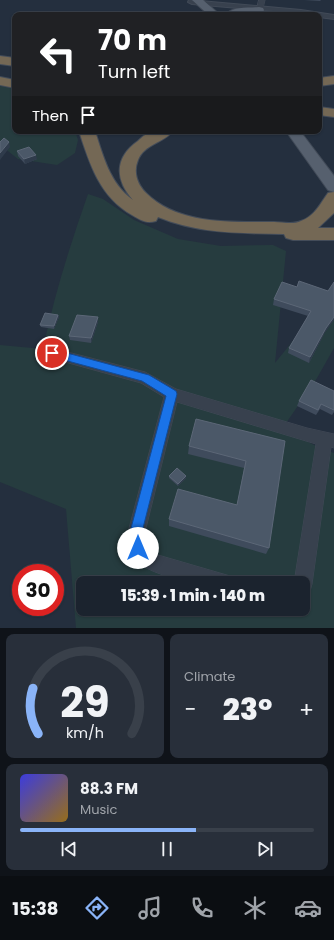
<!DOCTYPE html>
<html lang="en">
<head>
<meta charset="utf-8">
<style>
	body { margin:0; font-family:Poppins,sans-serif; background:#282f3a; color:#f1f3f6; height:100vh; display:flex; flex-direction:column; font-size:15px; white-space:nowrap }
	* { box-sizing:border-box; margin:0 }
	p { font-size:13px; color:#a0a4aa }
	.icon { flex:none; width:22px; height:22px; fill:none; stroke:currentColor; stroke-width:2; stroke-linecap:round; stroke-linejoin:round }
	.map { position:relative; height:628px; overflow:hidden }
	.details { display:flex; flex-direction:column; gap:6px; padding:6px; background:#0f1319; flex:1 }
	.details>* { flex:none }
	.top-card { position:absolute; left:12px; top:12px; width:310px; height:122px; border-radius:8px; box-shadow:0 1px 3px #0004,0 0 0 1px #39404a; background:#202124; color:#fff; overflow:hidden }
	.speed { position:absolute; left:12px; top:564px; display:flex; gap:8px; font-size:20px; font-weight:700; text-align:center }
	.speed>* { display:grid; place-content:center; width:52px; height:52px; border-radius:50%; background:#1b232e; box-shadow:0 1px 3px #0004,0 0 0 1px #39404a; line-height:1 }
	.speed .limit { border:6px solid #d22; background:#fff; color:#111 }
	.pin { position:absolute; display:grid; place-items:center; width:34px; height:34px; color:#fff; margin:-17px; border:2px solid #fff; border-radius:50%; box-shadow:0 1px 4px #0007 }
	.me { position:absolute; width:44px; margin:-22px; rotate:0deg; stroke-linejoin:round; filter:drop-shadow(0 0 3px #0008) }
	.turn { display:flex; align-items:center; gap:14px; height:84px; padding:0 20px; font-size:18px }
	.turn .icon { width:52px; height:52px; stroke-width:2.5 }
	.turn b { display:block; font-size:28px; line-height:34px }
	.then { display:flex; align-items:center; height:38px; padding:0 20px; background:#0003; gap:8px; font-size:15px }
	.big { font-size:30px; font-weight:800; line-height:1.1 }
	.details .tile { flex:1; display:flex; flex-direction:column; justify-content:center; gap:6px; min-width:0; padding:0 14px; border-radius:8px; background:#282f3a }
	.details .dial { align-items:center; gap:0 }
	.dial svg { height:104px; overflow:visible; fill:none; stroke:#39404a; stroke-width:7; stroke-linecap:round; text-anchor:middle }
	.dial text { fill:#f1f3f6; stroke:none }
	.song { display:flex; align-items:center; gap:12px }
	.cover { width:48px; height:48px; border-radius:6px; background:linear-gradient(135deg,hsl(240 70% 55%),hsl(40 70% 35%)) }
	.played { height:4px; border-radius:2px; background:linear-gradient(90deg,#8ab4f8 60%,#39404a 60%) }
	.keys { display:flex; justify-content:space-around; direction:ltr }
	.heat { display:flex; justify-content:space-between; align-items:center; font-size:22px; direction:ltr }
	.details .tiles { flex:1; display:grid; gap:6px; grid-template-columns:1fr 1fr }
	.tile:last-child { grid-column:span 2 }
	.trip { position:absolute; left:76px; top:576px; width:234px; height:40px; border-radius:8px; background:#1b232e; box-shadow:0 1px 3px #0004,0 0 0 1px #39404a; font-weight:800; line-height:40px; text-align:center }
	.dock { display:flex; height:64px; justify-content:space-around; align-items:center; background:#0b0e12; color:#a0a4aa }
	.dock .icon { width:28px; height:28px }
	.dock .selected { color:#8ab4f8 }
	.dock b { font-size:18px; color:#f1f3f6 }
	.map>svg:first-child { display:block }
</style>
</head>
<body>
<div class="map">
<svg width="334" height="628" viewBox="0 0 334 628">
	<rect width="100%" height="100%" fill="#242f3e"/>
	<path fill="#263c3f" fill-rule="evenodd" d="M 0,86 L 15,89 L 15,131 L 75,131 L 78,140 L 75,153 L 57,165 L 18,159 L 3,147 L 0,147 Z
		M 88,194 L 103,199 L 134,220 L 178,239 L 221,246 L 273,245 L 286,251 L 275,363 L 334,290 L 334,348 L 317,378 L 282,429 L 320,448 L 334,453 L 334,628 L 76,628 L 66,509 L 0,482 L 0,345 L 43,349 C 54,296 70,245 88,194 ZM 83,583 L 303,583 L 303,609 L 83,609 Z"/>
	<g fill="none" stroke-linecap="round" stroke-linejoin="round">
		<g stroke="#414a57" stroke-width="1">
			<path id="minor" d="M 259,0 L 265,0 L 263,8 L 260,10 L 257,8 Z
				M 52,348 L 145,372 L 176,389 L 307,428 L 334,434 L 334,448 L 331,447 L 312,584 L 310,591 L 303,593 L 303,583 L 294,583 L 316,444 L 177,402 L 145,532 C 144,543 147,550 158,555 L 230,576 L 232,583 C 219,583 203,585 189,583 C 182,581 173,578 166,576 C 144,568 127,562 127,536 L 164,397 L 141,383 L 47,357 L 45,353 L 47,349 Z"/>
		</g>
		<g stroke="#414a57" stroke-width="2">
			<path id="tertiary" d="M 189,0 L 301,10 L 334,15 L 334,19 L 319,17 L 319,15 L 192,4 L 188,2 Z"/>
		</g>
		<g stroke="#414a57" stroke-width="2">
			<path id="primary" d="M 192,0 L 203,0 L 220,15 L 209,15 Z
				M 259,7 L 263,8 L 264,10 L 263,12 L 225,15 C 233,6 248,8 259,7 Z
				M 286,131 L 300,131 L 334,176 L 334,192 L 328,190 Z"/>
		</g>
		<g stroke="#434c59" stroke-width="2">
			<path id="motorway" d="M 0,56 L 15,58 L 15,66 L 0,64 Z
				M 334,76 L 334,84 L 319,86 L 319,78 Z
				M 0,77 L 15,80 L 15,88 L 0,85 Z
				M 319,107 L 334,109 L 334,117 L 319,115 Z
				M 79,131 L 95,131 C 103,156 110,184 133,200 C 114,179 115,157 138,141 C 142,137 148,132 154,131 C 159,130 167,131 173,131 C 164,143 144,144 138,160 C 133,172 137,184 146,193 C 178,225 232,222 274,222 C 282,222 293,225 301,221 C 315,216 320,204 328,193 L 334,192 L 334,213 L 318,228 L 334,228 L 334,240 L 293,240 L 286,238 L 284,234 C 240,233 199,234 158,217 L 156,221 C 146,224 141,220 132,215 C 100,197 90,165 79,131 Z"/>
		</g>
		<use href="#minor" fill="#38414e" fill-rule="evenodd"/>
		<use href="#tertiary" fill="#38414e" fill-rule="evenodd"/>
		<use href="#primary" fill="#56606e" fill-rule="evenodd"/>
		<use href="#motorway" fill="#746855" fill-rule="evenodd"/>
	</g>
	<path fill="#3f4b5c" d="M 304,0 L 321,0 L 320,1 Z
		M 17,151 L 37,159 L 25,164 L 18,156 Z
		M 297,287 L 324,334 L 309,363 L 288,353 L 289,348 L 308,316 L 273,305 L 274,299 Z
		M 58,315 L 59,317 L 54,329 L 41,327 L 40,325 Z
		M 98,317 L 98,322 L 91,343 L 70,340 L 69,336 Z
		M 334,391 L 334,412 L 332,415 L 320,409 L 316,415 L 297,406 L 299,401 Z
		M 285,441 L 269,548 L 266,554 L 169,526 L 169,519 L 237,505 L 244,468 L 188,454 L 189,446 Z
		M 169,476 L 186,478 L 178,486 L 169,478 Z"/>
	<path fill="#2f3b4b" d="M 9,142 L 10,147 L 0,160 L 0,153 Z
		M 36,155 L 37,159 L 25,164 L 24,159 Z
		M 58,315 L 59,317 L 54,329 L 54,326 Z
		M 98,317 L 98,322 L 91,343 L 91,338 Z
		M 334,317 L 334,320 L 324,334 L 309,363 L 310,357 L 326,328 Z
		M 186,476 L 186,478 L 178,486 L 178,484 Z"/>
	<path fill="#4b5868" stroke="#5c6777" d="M 4,138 L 9,142 L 0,153 L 0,142 Z
		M 29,147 L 36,155 L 24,159 L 17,151 Z
		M 299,281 L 328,291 L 334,282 L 334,317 L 326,328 L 310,357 L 289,348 L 311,311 L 274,299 L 282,282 L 297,287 Z
		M 45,313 L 58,315 L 54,326 L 40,325 Z
		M 77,315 L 98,317 L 91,338 L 69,336 Z
		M 311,380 L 334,391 L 334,410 L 321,404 L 318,410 L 299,401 Z
		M 196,419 L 285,441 L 269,548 L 169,519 L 178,489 L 237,505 L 246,461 L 189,446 Z
		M 177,468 L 186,476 L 178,484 L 169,476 Z"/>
	<path fill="#1a73e8" stroke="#114b97" d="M 52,349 L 149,375 L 176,391 L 177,394 L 142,532 C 142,539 145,546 142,552 L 138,554 L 133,552 L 129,540 L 130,532 L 166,396 L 142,381 L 49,356 L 47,353 L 49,350 Z"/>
</svg>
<div class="speed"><div class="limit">30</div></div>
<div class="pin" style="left:52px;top:353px;background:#d93025"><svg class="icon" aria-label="arrive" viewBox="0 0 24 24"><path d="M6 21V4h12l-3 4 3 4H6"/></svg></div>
<svg class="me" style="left:138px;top:548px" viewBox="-20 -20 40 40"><circle r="19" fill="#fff"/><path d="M0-13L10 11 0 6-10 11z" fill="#1a73e8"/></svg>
<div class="trip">15:39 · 1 min · 140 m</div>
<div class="top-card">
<div class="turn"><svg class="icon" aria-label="left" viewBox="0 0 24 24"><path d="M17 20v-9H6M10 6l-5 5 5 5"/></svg><div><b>70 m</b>Turn left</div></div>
<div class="then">Then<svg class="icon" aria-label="arrive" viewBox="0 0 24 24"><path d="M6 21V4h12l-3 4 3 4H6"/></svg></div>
</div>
</div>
<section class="details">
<div class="tiles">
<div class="tile dial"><svg viewBox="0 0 100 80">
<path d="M14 69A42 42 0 1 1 86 69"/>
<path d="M14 69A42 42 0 0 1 10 34" stroke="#8ab4f8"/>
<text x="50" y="56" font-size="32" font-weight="700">29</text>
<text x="50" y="72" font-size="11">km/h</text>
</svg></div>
<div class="tile"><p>Climate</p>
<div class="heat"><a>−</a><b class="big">23°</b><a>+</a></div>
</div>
<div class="tile">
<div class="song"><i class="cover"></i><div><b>88.3 FM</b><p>Music</p></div></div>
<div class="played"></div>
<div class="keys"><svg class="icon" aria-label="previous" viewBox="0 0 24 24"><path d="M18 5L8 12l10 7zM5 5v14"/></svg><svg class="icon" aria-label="pause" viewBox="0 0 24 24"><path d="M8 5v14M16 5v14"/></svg><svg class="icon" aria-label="next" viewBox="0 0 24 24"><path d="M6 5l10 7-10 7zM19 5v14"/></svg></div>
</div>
</div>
</section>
<nav class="dock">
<b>15:38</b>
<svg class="icon selected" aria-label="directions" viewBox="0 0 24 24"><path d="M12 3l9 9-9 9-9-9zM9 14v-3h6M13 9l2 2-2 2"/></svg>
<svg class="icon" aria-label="music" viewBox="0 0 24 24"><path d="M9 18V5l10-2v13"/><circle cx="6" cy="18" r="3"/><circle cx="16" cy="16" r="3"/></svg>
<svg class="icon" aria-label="phone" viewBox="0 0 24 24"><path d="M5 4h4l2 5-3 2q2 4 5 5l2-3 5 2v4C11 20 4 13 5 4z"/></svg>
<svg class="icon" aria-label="climate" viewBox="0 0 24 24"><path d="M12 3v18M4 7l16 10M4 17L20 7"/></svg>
<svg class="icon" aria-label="car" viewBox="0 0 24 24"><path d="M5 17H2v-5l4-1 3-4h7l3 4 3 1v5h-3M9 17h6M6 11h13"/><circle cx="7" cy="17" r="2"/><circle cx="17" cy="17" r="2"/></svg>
</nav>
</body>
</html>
